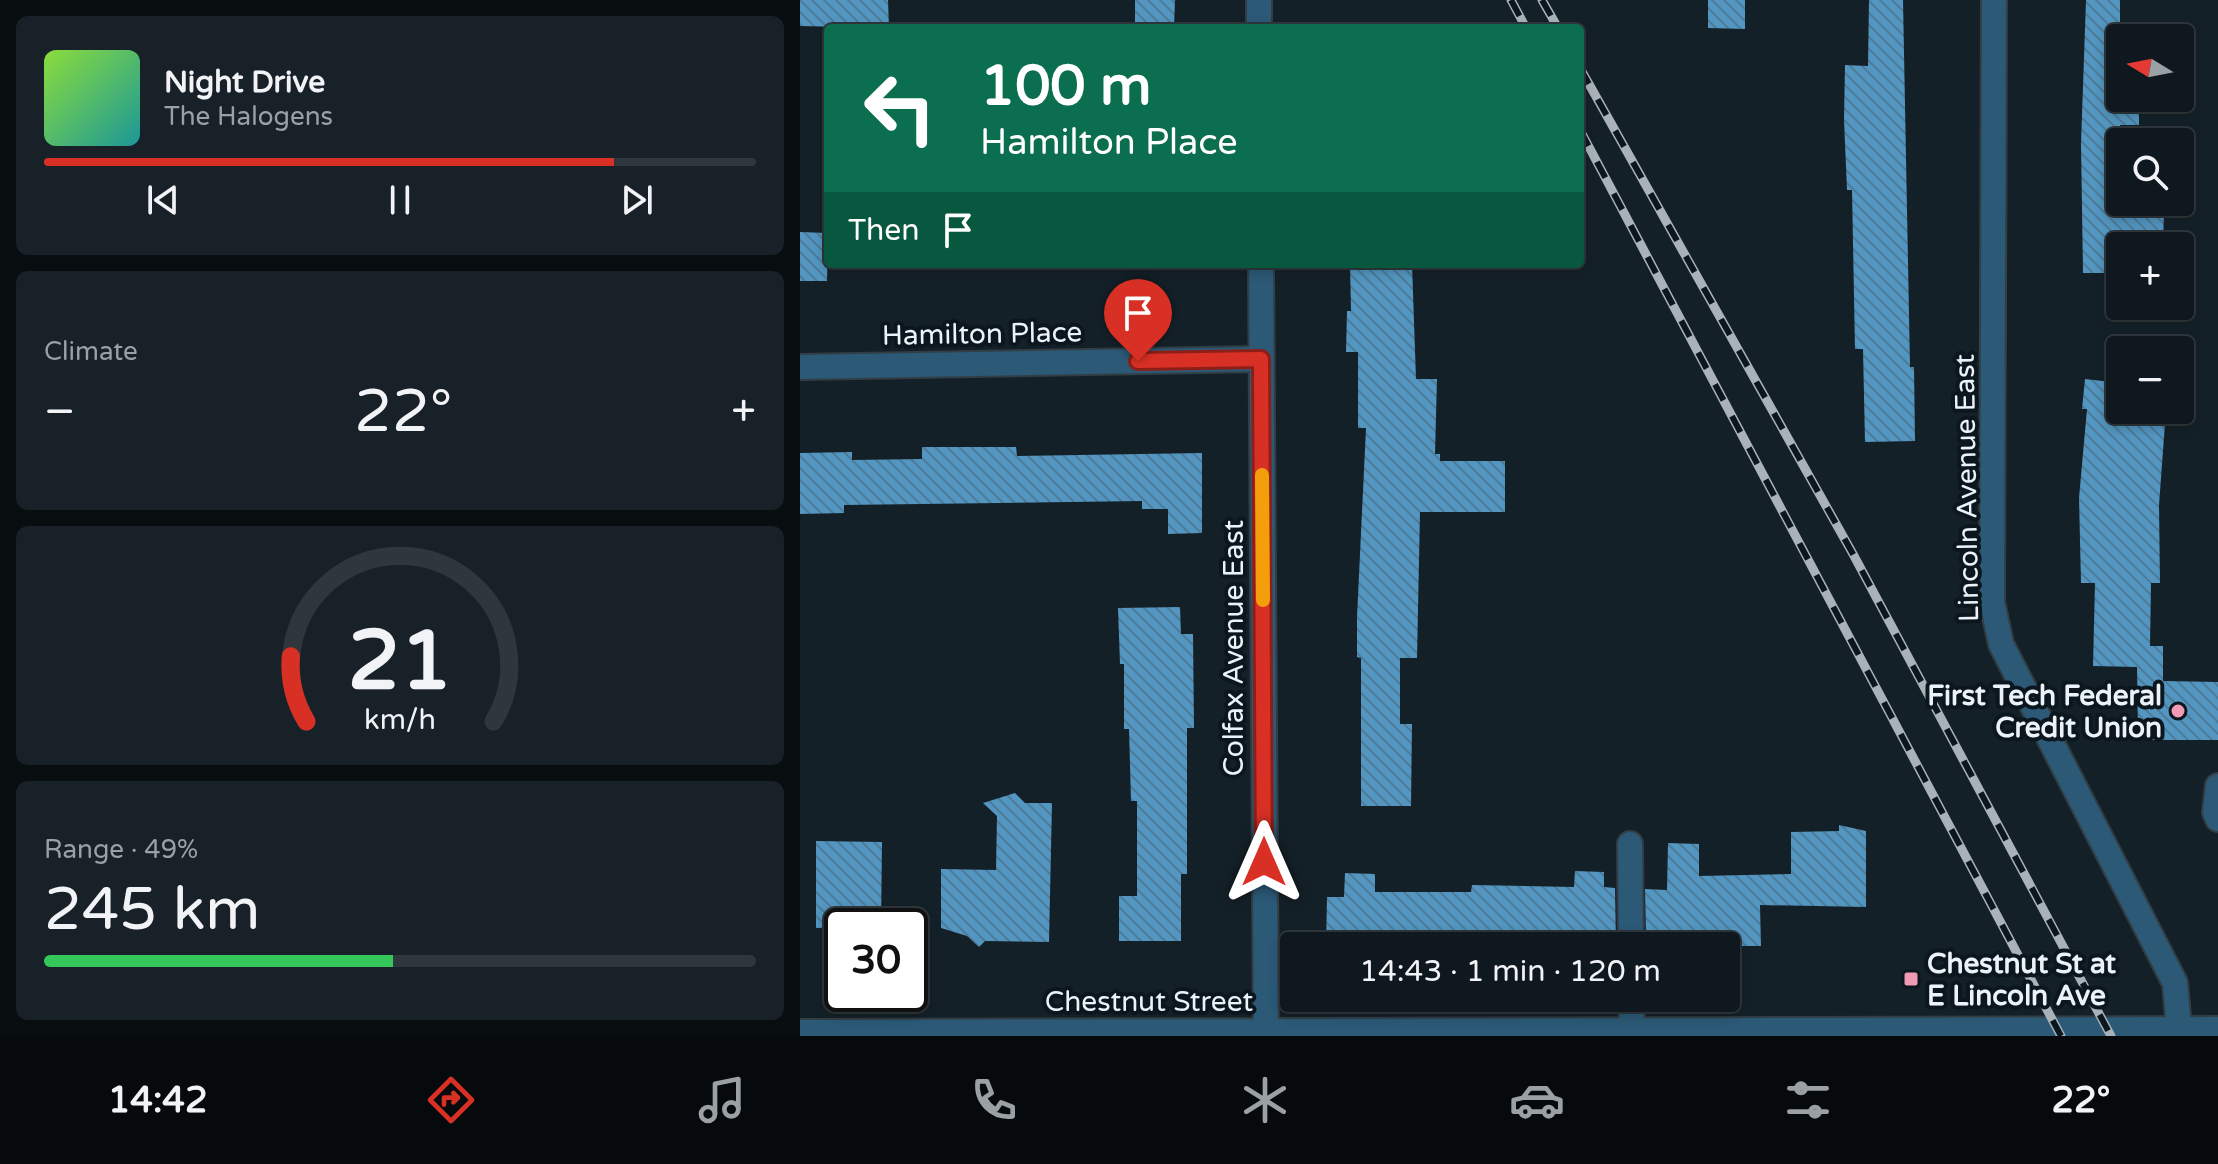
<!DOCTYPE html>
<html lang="en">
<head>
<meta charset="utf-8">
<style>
	body { margin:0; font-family:"Varela Round",sans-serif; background:#182127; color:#f1f3f6; height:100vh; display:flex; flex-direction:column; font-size:30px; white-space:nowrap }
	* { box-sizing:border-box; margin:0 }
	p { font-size:26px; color:#9ba0a4 }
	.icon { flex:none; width:44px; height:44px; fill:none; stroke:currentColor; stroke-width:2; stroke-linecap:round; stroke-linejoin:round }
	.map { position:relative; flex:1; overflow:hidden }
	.drawer { display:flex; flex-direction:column; gap:16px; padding:16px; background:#080d10; width:800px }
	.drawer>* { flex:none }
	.guide { position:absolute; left:24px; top:24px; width:760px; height:244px; border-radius:8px; box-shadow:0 4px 12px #0003,0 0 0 2px #2f373c; background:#0b6e4f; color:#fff; overflow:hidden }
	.needle { width:52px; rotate:280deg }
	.controls { position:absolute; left:1306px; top:24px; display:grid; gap:16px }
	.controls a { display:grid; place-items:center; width:88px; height:88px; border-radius:8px; background:#0f181e; box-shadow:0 4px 12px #0003,0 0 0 2px #2f373c; font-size:40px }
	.speed { position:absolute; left:24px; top:908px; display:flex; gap:16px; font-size:40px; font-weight:700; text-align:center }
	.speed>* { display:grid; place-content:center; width:104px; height:104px; border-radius:50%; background:#0f181e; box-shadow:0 4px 12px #0003,0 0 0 2px #2f373c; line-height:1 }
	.speed .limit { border:4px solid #111; border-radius:12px; background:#fff; color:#111 }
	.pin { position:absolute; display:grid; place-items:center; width:68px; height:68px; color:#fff; margin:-82px -34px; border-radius:50% 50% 50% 0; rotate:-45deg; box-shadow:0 0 8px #0007 }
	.pin .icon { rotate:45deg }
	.me { position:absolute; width:88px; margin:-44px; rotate:0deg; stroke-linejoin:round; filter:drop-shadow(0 0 6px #0008) }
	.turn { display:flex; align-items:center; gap:28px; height:168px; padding:0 24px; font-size:36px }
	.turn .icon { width:104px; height:104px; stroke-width:2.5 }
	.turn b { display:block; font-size:56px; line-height:68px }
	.then { display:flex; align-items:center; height:76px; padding:0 24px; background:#0003; gap:16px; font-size:30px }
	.big { font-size:60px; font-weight:600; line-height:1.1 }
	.drawer .tile { flex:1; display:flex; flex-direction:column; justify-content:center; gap:12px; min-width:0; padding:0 28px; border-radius:12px; background:#182127 }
	.drawer .dial { align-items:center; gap:0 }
	.dial svg { height:208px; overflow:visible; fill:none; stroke:#2f373c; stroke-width:7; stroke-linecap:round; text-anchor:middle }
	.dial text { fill:#f1f3f6; stroke:none }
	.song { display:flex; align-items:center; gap:24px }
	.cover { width:96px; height:96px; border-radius:12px; background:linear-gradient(135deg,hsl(90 70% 55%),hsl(180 70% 35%)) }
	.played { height:8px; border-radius:4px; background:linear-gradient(90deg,#d93025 80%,#2f373c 80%) }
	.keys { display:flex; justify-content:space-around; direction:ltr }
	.heat { display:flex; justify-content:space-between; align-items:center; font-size:44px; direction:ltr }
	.charge { height:12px; border-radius:6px; background:linear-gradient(90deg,#34c759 49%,#2f373c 0) }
	.trip { position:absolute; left:480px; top:932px; width:460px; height:80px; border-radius:8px; background:#0f181e; box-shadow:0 4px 12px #0003,0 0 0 2px #2f373c; font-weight:600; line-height:80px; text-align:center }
	.tabs { display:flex; height:128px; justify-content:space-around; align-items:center; background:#060a0c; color:#9ba0a4 }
	.tabs .icon { width:56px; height:56px }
	.tabs .active { color:#d93025 }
	.tabs b { font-size:36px; color:#f1f3f6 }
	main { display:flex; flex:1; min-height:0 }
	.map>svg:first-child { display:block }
</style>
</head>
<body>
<main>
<section class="drawer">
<div class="tile">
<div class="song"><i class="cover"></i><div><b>Night Drive</b><p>The Halogens</p></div></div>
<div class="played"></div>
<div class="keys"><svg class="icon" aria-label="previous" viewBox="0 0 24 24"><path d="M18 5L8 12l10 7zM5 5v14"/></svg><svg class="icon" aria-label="pause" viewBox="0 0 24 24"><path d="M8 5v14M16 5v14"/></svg><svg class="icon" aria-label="next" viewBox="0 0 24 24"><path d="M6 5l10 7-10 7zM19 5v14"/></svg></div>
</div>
<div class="tile"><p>Climate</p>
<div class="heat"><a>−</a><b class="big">22°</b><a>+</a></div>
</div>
<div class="tile dial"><svg viewBox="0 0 100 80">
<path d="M14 69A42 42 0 1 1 86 69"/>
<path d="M14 69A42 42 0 0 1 8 44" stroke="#d93025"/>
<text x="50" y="56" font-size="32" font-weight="700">21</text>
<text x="50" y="72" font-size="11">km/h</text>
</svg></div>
<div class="tile"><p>Range · 49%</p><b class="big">245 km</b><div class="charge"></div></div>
</section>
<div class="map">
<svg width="1418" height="1036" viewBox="0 0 1418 1036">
	<defs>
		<pattern id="building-back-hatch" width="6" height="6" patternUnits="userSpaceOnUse" patternTransform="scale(2)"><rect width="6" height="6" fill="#5296c1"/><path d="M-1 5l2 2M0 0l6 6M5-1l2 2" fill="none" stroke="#4e7b98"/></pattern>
	</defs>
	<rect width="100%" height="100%" fill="#142028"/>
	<path fill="url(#building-back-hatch)" d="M 0,0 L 88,0 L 89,28 L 0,26 Z
		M 335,0 L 375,0 L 374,28 L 335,28 Z
		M 908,0 L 945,0 L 945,29 L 908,28 Z
		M 1069,0 L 1103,0 L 1110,367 L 1114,367 L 1115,441 L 1065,442 L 1063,349 L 1055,349 L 1052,190 L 1047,190 L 1044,120 L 1045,65 L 1068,66 Z
		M 1286,0 L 1320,0 L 1320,98 L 1339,98 L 1339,125 L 1320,125 L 1320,210 L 1364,211 L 1363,246 L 1320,246 L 1320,273 L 1283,273 L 1281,143 Z
		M 0,232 L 28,233 L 27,281 L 0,281 Z
		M 550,264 L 612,264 L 616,379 L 637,379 L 635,454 L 640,454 L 640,461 L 705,461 L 705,512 L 620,512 L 617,658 L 600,658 L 600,724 L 612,724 L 611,806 L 561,806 L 561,658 L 557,657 L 557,617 L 566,428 L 558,428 L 558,352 L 546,352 L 547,311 L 551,311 Z
		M 1285,379 L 1320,383 L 1320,410 L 1366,410 L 1359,505 L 1360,583 L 1351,583 L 1350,646 L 1363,646 L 1363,681 L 1418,682 L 1418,740 L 1349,740 L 1349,731 L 1338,731 L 1337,667 L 1293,666 L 1295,583 L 1281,583 L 1279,498 L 1287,409 L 1282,409 Z
		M 122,447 L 216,447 L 217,456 L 402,453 L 402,533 L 368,534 L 368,509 L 342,509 L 342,501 L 44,505 L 44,513 L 0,514 L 0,453 L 52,452 L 52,460 L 122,459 Z
		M 380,607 L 381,634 L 393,634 L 394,728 L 387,728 L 387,874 L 381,874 L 381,941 L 319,941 L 319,896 L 337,896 L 337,801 L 331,801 L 329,729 L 324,729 L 324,664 L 320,664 L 318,608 Z
		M 215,793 L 225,803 L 252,803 L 249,942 L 185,941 L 179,947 L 167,936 L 141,928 L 141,869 L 196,870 L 197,816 L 183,803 Z
		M 1039,825 L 1066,831 L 1066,907 L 960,905 L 961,946 L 922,946 L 922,936 L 846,935 L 845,889 L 867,890 L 868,843 L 899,844 L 899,876 L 991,874 L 991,832 L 1039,831 Z
		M 16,841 L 82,842 L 81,926 L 16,928 Z
		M 775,871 L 804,872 L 804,887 L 815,888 L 816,946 L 668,946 L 669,936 L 574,936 L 573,946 L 526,946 L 527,897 L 544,897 L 545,873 L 575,874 L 575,892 L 671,892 L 672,885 L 774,887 Z"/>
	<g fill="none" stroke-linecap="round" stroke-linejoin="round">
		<g stroke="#323e45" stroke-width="28">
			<path id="minor" d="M 459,0 L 459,28
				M 1194,0 L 1192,602 L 1201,644 L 1375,983 L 1379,1028
				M 461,264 L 466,1036
				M 0,367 L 461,359
				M 1418,786 L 1415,812 L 1418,819
				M 830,844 L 831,946
				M 831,998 L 832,1030
				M 0,1032 L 1418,1029"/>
		</g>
		<use href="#minor" stroke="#2b5976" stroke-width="24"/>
		<g stroke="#a8b2b8" stroke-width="9">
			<path id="rail" d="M 711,0 L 726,28
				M 742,0 L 758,28
				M 780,68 L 1053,554 L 1311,1036
				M 780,130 L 1261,1036"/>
		</g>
		<use href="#rail" stroke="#0b161e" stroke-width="6" stroke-dasharray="18" stroke-linecap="butt"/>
	</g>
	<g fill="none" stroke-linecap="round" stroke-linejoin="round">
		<g stroke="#8d1f18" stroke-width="20">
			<path id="route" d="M 338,361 L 461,359 L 464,862"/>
		</g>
		<use href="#route" stroke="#d93025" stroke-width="14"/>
		<path stroke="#f59e0b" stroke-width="14" d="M 462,475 L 463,600"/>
	</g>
	<g fill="#f19ab3" stroke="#0b161e" stroke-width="3">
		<circle cx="1378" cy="711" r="8"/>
		<rect x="1103" y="971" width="16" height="16" rx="4"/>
	</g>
	<g text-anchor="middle" stroke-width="8" stroke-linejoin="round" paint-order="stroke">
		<g font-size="28" fill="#ebf3f9" stroke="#0b161e">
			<text transform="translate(182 333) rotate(-1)" y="10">Hamilton Place</text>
			<text transform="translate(1166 488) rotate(-91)" y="10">Lincoln Avenue East</text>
			<text transform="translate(433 648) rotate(-90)" y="10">Colfax Avenue East</text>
			<text x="349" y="1011">Chestnut Street</text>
		</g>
		<g font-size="28" font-weight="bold" fill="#ebf3f9" stroke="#0b161e" text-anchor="end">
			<text x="1362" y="705">First Tech Federal<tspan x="1362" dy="32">Credit Union</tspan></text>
			<text x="1127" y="973" text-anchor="start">Chestnut St at<tspan x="1127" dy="32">E Lincoln Ave</tspan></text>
		</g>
	</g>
</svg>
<div class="controls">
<a><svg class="needle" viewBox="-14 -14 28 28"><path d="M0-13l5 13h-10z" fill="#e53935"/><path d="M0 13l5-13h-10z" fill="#9ba0a4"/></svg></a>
<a><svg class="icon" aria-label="search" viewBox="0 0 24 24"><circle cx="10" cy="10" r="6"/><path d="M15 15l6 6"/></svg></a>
<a>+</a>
<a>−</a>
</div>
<div class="speed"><div class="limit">30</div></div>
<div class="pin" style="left:338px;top:361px;background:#d93025"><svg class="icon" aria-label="arrive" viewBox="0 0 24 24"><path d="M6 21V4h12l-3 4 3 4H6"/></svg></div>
<svg class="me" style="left:464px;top:862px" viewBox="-20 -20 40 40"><path d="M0-17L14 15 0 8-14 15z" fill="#d93025" stroke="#fff" stroke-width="4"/></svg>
<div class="trip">14:43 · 1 min · 120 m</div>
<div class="guide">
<div class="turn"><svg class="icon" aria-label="left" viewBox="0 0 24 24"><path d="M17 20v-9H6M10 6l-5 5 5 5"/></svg><div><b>100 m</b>Hamilton Place</div></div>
<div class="then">Then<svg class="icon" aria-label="arrive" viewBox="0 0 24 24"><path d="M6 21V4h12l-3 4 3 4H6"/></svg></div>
</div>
</div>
</main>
<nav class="tabs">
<b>14:42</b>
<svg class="icon active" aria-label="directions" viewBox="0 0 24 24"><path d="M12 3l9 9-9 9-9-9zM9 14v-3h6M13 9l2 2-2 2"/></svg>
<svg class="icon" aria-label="music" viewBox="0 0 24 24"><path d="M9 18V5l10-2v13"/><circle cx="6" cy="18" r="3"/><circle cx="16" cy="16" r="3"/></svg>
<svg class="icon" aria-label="phone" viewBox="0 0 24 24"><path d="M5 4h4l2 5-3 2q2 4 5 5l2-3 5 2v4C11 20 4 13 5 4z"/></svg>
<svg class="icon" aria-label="climate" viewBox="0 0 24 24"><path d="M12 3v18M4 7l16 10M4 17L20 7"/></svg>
<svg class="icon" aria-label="car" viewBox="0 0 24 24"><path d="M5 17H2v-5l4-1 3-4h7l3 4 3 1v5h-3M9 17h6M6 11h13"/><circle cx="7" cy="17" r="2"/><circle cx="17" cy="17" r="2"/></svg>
<svg class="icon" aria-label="filters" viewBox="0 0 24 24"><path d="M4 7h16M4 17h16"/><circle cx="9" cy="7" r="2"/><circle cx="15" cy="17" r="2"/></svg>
<b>22°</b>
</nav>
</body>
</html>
